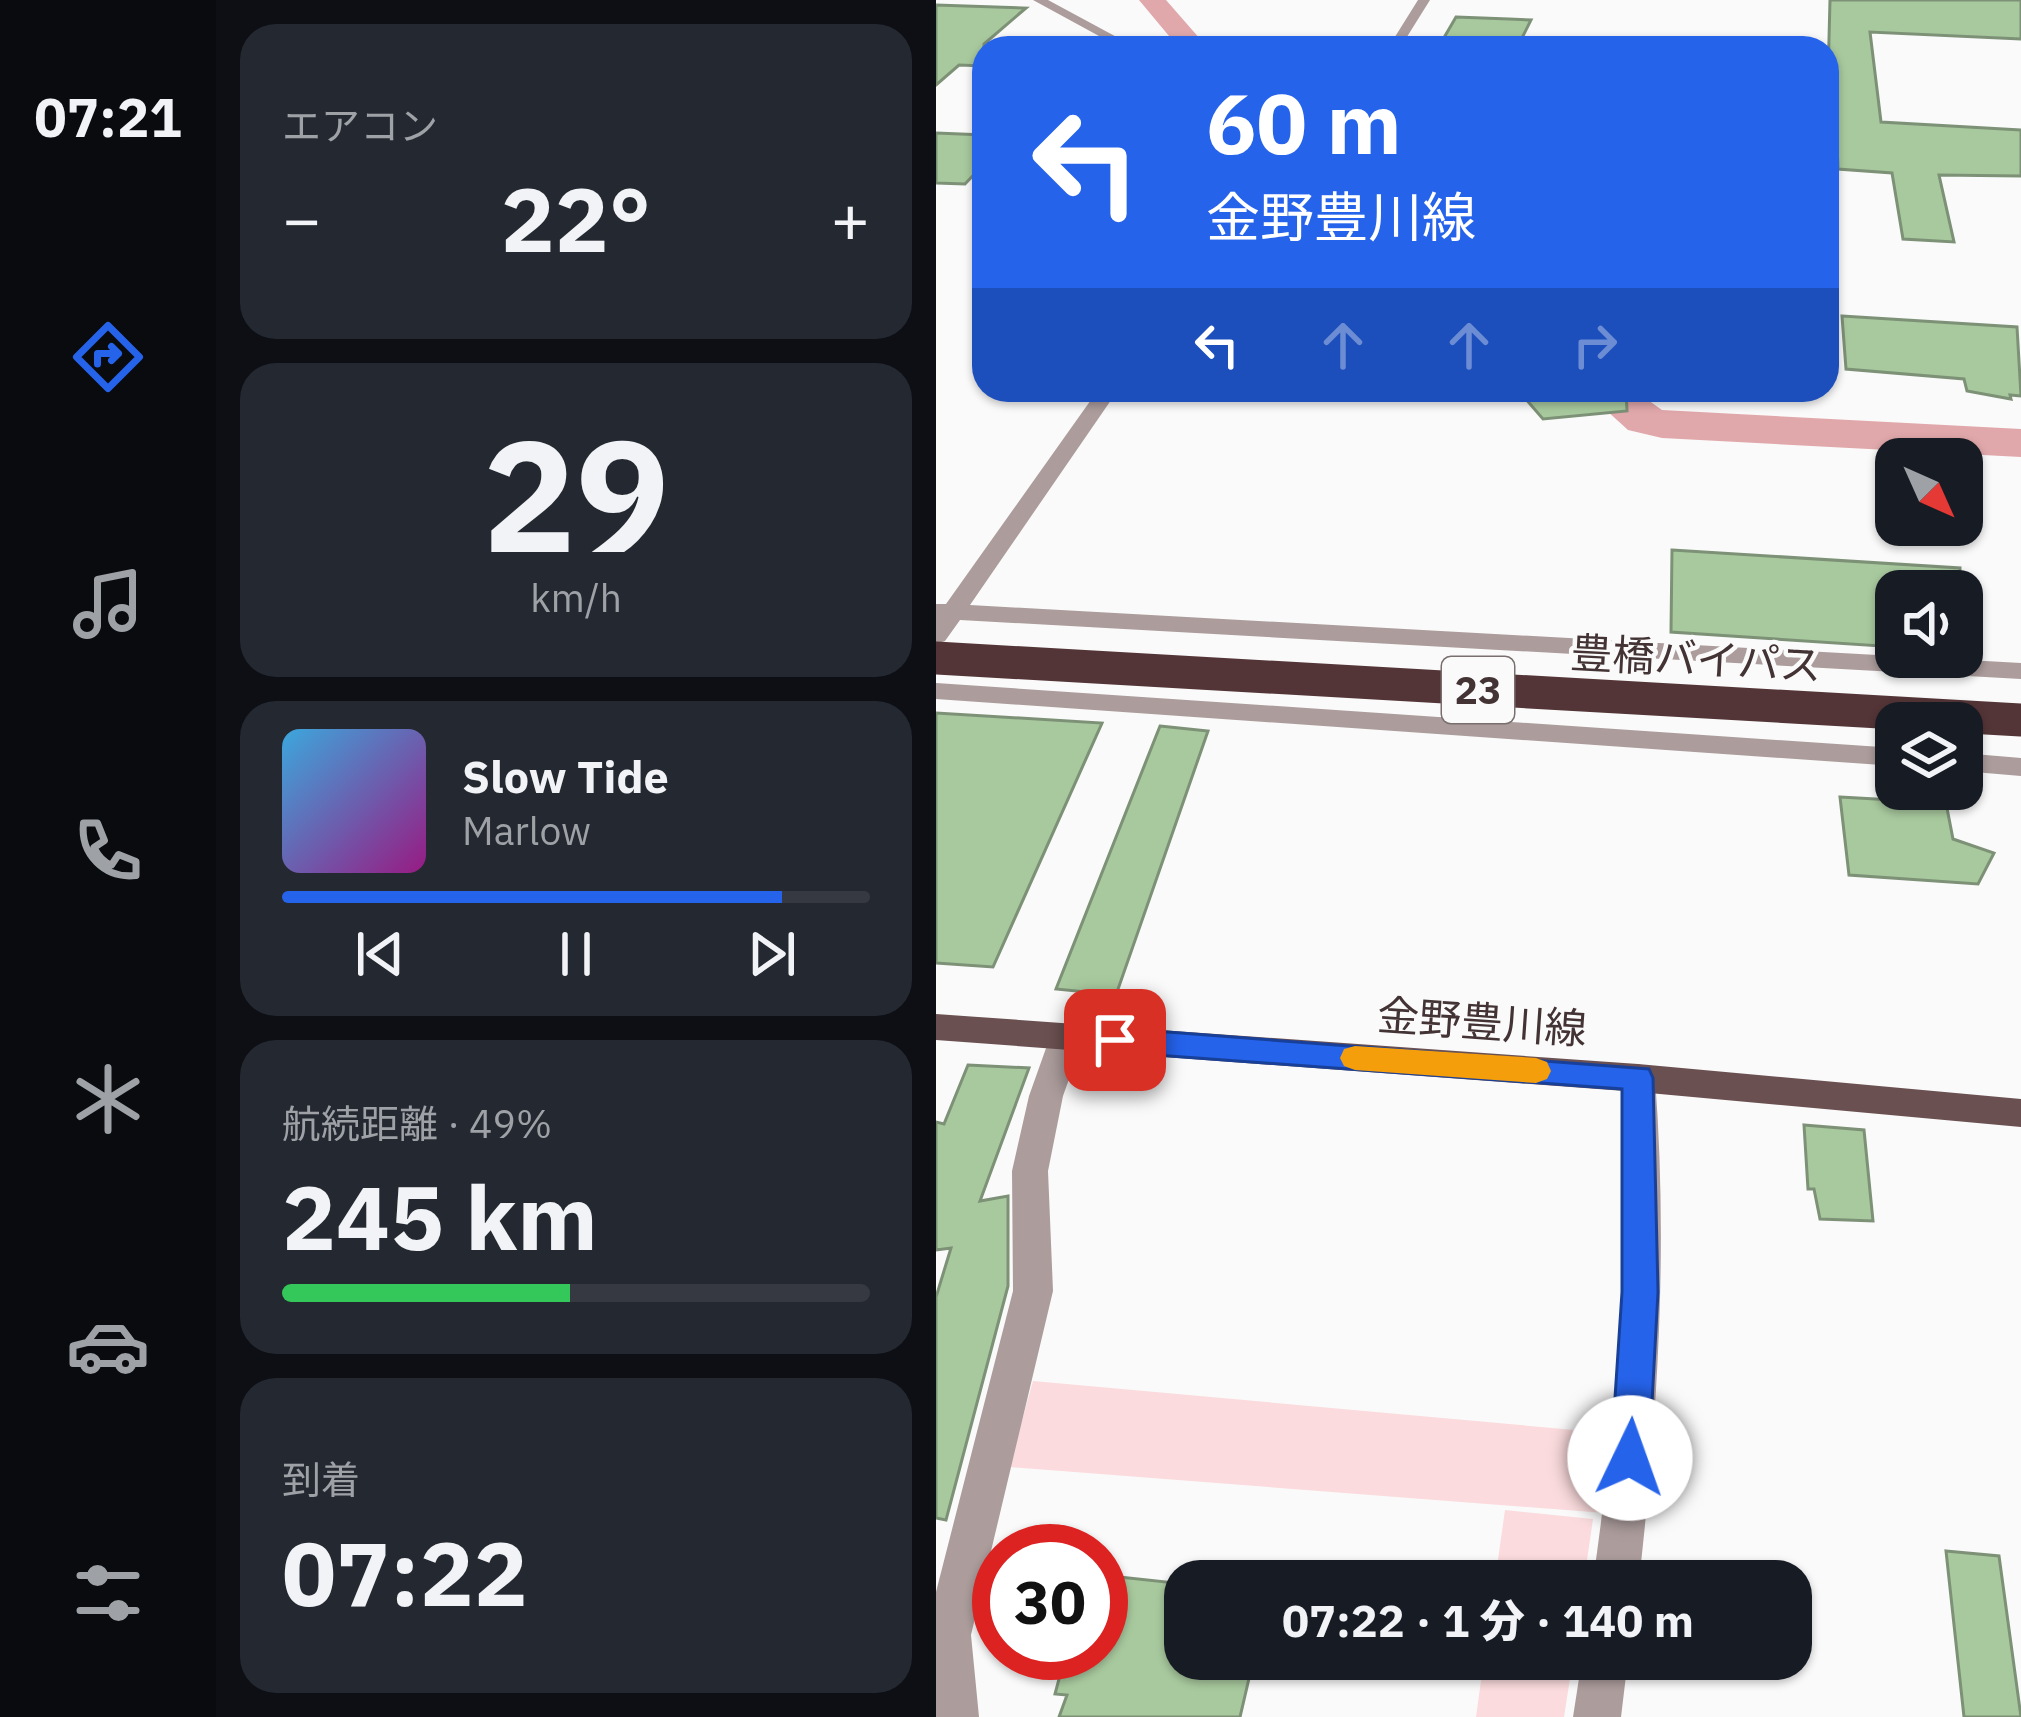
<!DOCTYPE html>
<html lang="ja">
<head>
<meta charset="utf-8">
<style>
	body { margin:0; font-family:"IBM Plex Sans","Noto Sans JP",sans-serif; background:#242831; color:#f1f3f6; height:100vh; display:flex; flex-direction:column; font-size:45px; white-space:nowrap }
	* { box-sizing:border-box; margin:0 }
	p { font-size:39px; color:#9ea1a6 }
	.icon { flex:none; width:66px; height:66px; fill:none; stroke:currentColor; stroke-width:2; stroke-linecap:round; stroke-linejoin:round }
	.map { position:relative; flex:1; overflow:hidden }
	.details { display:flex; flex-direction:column; gap:24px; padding:24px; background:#0d0f14; width:720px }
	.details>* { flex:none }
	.hud { position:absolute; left:36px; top:36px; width:867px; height:366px; border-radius:36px; box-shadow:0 3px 9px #0004; background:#2563eb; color:#fff; overflow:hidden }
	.needle { width:78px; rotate:135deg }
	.controls { position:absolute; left:939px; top:438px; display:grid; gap:24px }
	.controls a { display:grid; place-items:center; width:108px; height:108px; border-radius:24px; background:#171b24; box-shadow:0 3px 9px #0004; font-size:60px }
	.speed { position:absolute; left:36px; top:1524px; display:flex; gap:24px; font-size:60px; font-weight:700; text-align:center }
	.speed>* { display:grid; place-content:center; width:156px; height:156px; border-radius:50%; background:#171b24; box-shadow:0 3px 9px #0004; line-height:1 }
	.speed .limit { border:18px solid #d22; background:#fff; color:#111 }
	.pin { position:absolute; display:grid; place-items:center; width:102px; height:102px; color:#fff; margin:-51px; border-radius:24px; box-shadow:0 6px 18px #0006 }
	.me { position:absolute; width:132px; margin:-66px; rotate:3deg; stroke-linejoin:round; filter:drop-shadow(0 0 9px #0008) }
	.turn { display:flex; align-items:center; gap:42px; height:252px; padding:0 36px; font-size:54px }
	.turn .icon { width:156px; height:156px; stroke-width:2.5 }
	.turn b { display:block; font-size:84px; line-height:102px }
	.lanes { display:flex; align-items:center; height:114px; padding:0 36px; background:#0003; justify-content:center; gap:60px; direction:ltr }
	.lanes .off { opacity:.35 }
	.big { font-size:90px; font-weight:800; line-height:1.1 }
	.details .widget { flex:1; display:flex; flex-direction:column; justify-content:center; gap:18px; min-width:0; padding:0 42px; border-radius:36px; background:#242831 }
	.details .dial { align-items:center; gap:0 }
	.dial b { font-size:156px; line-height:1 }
	.song { display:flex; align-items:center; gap:36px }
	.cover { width:144px; height:144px; border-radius:18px; background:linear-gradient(135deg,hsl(200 70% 55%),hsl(310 70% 35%)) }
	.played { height:12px; border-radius:6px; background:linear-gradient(90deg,#2563eb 85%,#363941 85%) }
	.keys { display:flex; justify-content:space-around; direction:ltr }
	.heat { display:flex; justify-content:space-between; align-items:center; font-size:66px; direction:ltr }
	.charge { height:18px; border-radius:9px; background:linear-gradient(90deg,#34c759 49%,#363941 0) }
	.trip { position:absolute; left:228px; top:1560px; width:648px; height:120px; border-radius:36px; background:#171b24; box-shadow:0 3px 9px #0004; font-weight:800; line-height:120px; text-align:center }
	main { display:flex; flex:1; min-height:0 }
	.menu { display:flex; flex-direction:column; width:216px; justify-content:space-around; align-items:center; background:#090b0e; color:#9ea1a6 }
	.menu .icon { width:84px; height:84px }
	.menu .on { color:#2563eb }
	.menu b { font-size:54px; color:#f1f3f6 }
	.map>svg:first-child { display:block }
</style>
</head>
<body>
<main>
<nav class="menu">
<b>07:21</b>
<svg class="icon on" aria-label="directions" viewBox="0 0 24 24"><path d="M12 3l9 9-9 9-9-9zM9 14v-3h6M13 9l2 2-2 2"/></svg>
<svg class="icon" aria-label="music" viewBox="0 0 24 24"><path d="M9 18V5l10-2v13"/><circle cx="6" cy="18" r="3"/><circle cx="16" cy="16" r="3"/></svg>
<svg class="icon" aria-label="phone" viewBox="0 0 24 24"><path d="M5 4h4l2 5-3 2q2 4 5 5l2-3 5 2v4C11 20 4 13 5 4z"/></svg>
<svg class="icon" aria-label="climate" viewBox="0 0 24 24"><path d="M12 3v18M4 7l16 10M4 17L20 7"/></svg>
<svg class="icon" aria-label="car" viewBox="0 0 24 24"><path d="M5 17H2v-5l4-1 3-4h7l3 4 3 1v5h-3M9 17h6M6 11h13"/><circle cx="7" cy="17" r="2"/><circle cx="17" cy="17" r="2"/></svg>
<svg class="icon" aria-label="filters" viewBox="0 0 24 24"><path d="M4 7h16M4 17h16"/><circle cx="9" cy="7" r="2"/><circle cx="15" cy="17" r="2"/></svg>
</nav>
<section class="details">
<div class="widget"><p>エアコン</p>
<div class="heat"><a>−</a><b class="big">22°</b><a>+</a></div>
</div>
<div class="widget dial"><b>29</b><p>km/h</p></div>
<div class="widget">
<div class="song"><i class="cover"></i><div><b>Slow Tide</b><p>Marlow</p></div></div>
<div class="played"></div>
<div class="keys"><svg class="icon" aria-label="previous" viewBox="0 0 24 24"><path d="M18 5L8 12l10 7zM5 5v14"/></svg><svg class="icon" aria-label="pause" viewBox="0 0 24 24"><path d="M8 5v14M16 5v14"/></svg><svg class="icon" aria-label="next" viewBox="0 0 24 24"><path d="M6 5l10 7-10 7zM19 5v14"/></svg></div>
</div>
<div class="widget"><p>航続距離 · 49%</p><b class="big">245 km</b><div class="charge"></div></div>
<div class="widget"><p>到着</p><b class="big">07:22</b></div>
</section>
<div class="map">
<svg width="1085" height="1717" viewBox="0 0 1085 1717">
	<rect width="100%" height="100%" fill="#fafafa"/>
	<path fill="#fbdbdd" d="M 97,1381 L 672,1433 L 669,1513 L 73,1467 Z
		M 569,1510 L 657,1519 L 648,1581 L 559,1581 Z
		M 548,1659 L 637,1659 L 628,1717 L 540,1717 Z"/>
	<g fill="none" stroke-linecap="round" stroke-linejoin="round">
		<path fill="#e1a8ab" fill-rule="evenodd" d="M 203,0 L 230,0 L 272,48 L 243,48 Z
			M 648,390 L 698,390 L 726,410 L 1085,429 L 1085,457 L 726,438 L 692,430 Z"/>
	</g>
	<path fill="#a8c99e" stroke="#7d9177" stroke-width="3" d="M 894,0 L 1085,0 L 1085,39 L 934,32 L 945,122 L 1085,130 L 1085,176 L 1003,175 L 1018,242 L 967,239 L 956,173 L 902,169 L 900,118 L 891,117 Z
		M 0,5 L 90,8 L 48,44 L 48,66 L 23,65 L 0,85 Z
		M 520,17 L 573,19 L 595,20 L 581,48 L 502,48 Z
		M 0,133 L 48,135 L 48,164 L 29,184 L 0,183 Z
		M 906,316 L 1081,327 L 1085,396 L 1074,395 L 1075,399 L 1031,391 L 1028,379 L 910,369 Z
		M 582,390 L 690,390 L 691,411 L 607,419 Z
		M 736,550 L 1024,568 L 1024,591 L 960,591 L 960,647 L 735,632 Z
		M 0,713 L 166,723 L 57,967 L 0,963 Z
		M 224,726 L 272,731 L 180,995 L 120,989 Z
		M 904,797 L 1010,803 L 1017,839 L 1058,853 L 1042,884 L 913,875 Z
		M 32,1065 L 93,1068 L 44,1201 L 72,1196 L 72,1286 L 10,1520 L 0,1518 L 0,1297 L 15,1248 L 0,1250 L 0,1122 L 8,1124 Z
		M 868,1125 L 928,1130 L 937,1221 L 884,1219 L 878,1189 L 872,1189 Z
		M 1010,1551 L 1063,1556 L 1085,1717 L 1028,1717 Z
		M 165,1575 L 249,1584 L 249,1659 L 306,1659 L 302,1673 L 314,1674 L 304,1717 L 123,1717 L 131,1695 L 119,1694 L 130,1653 L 165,1653 Z"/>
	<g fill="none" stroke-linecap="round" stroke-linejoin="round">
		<path fill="#ac9c9c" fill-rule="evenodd" d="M 97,0 L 112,0 L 201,48 L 185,48 Z
			M 482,0 L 494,0 L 464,48 L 452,48 Z
			M 162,390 L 182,390 L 34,605 L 1085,663 L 1085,679 L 24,620 L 9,641 L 0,644 L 0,604 L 10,604 Z
			M 0,683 L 960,748 L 960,766 L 0,699 Z
			M 1026,753 L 1085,758 L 1085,776 L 1026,771 Z
			M 131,1024 L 143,1028 L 148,1037 L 127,1096 L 112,1171 L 117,1291 L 35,1635 L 43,1717 L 0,1717 L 0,1592 L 77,1291 L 76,1171 L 93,1096 L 114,1037 L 119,1028 Z
			M 702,1064 L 714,1068 L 719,1078 C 732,1247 722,1413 703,1581 L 657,1581 C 681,1414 694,1247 685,1078 L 690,1068 Z
			M 646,1659 L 692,1659 L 685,1717 L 637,1717 Z"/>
		<path fill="#6b5051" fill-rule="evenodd" d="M 0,1014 L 702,1064 L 1085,1099 L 1085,1127 L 702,1092 L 0,1040 Z"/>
		<path stroke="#543537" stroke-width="33" d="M 0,658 L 1085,720"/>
	</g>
	<path fill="#2563eb" stroke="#184099" stroke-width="3" d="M 179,1028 L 713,1069 L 717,1078 L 722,1292 L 713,1458 L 708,1472 L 694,1477 L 680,1472 L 675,1458 L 686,1292 L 686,1089 L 179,1052 L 168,1048 L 163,1040 L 168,1032 Z"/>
	<path fill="#f59e0b" d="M 419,1046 L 600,1058 L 611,1062 L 615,1071 L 611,1079 L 600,1083 L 419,1070 L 408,1066 L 404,1058 L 408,1049 Z"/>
	<g text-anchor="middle" stroke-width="9" stroke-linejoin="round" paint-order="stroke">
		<rect fill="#fafafa" stroke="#7a6f6f" stroke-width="3" x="506" y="657" width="72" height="66" rx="9"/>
		<g font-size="39" font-weight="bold" fill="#433334">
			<text x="542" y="704">23</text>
		</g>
		<g font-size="42" fill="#433334" stroke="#fafafa">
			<text transform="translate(760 659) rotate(3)" y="15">豊橋バイパス</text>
			<text transform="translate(546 1022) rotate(4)" y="15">金野豊川線</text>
		</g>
	</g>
</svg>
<div class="controls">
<a><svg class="needle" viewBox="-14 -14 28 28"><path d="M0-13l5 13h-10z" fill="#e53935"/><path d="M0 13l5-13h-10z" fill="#9ea1a6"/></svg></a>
<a><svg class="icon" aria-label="sound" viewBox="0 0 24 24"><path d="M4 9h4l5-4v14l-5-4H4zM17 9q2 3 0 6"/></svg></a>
<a><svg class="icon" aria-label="layers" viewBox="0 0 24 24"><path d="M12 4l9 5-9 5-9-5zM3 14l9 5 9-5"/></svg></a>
</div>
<div class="speed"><div class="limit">30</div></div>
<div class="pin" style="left:179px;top:1040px;background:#d93025"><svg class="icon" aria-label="arrive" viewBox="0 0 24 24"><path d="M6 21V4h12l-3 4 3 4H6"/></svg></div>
<svg class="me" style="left:694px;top:1458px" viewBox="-20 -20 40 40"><circle r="19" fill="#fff"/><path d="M0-13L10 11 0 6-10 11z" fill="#2563eb"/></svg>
<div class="trip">07:22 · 1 分 · 140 m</div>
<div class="hud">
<div class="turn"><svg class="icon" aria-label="left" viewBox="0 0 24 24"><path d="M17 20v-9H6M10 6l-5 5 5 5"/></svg><div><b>60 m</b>金野豊川線</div></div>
<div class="lanes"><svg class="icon" aria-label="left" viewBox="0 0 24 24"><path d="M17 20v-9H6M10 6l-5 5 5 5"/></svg><svg class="icon off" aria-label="ahead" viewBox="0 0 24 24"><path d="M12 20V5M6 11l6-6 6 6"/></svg><svg class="icon off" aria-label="ahead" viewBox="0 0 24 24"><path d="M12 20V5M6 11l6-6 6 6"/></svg><svg class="icon off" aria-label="right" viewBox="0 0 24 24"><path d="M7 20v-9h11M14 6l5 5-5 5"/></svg></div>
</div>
</div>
</main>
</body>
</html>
